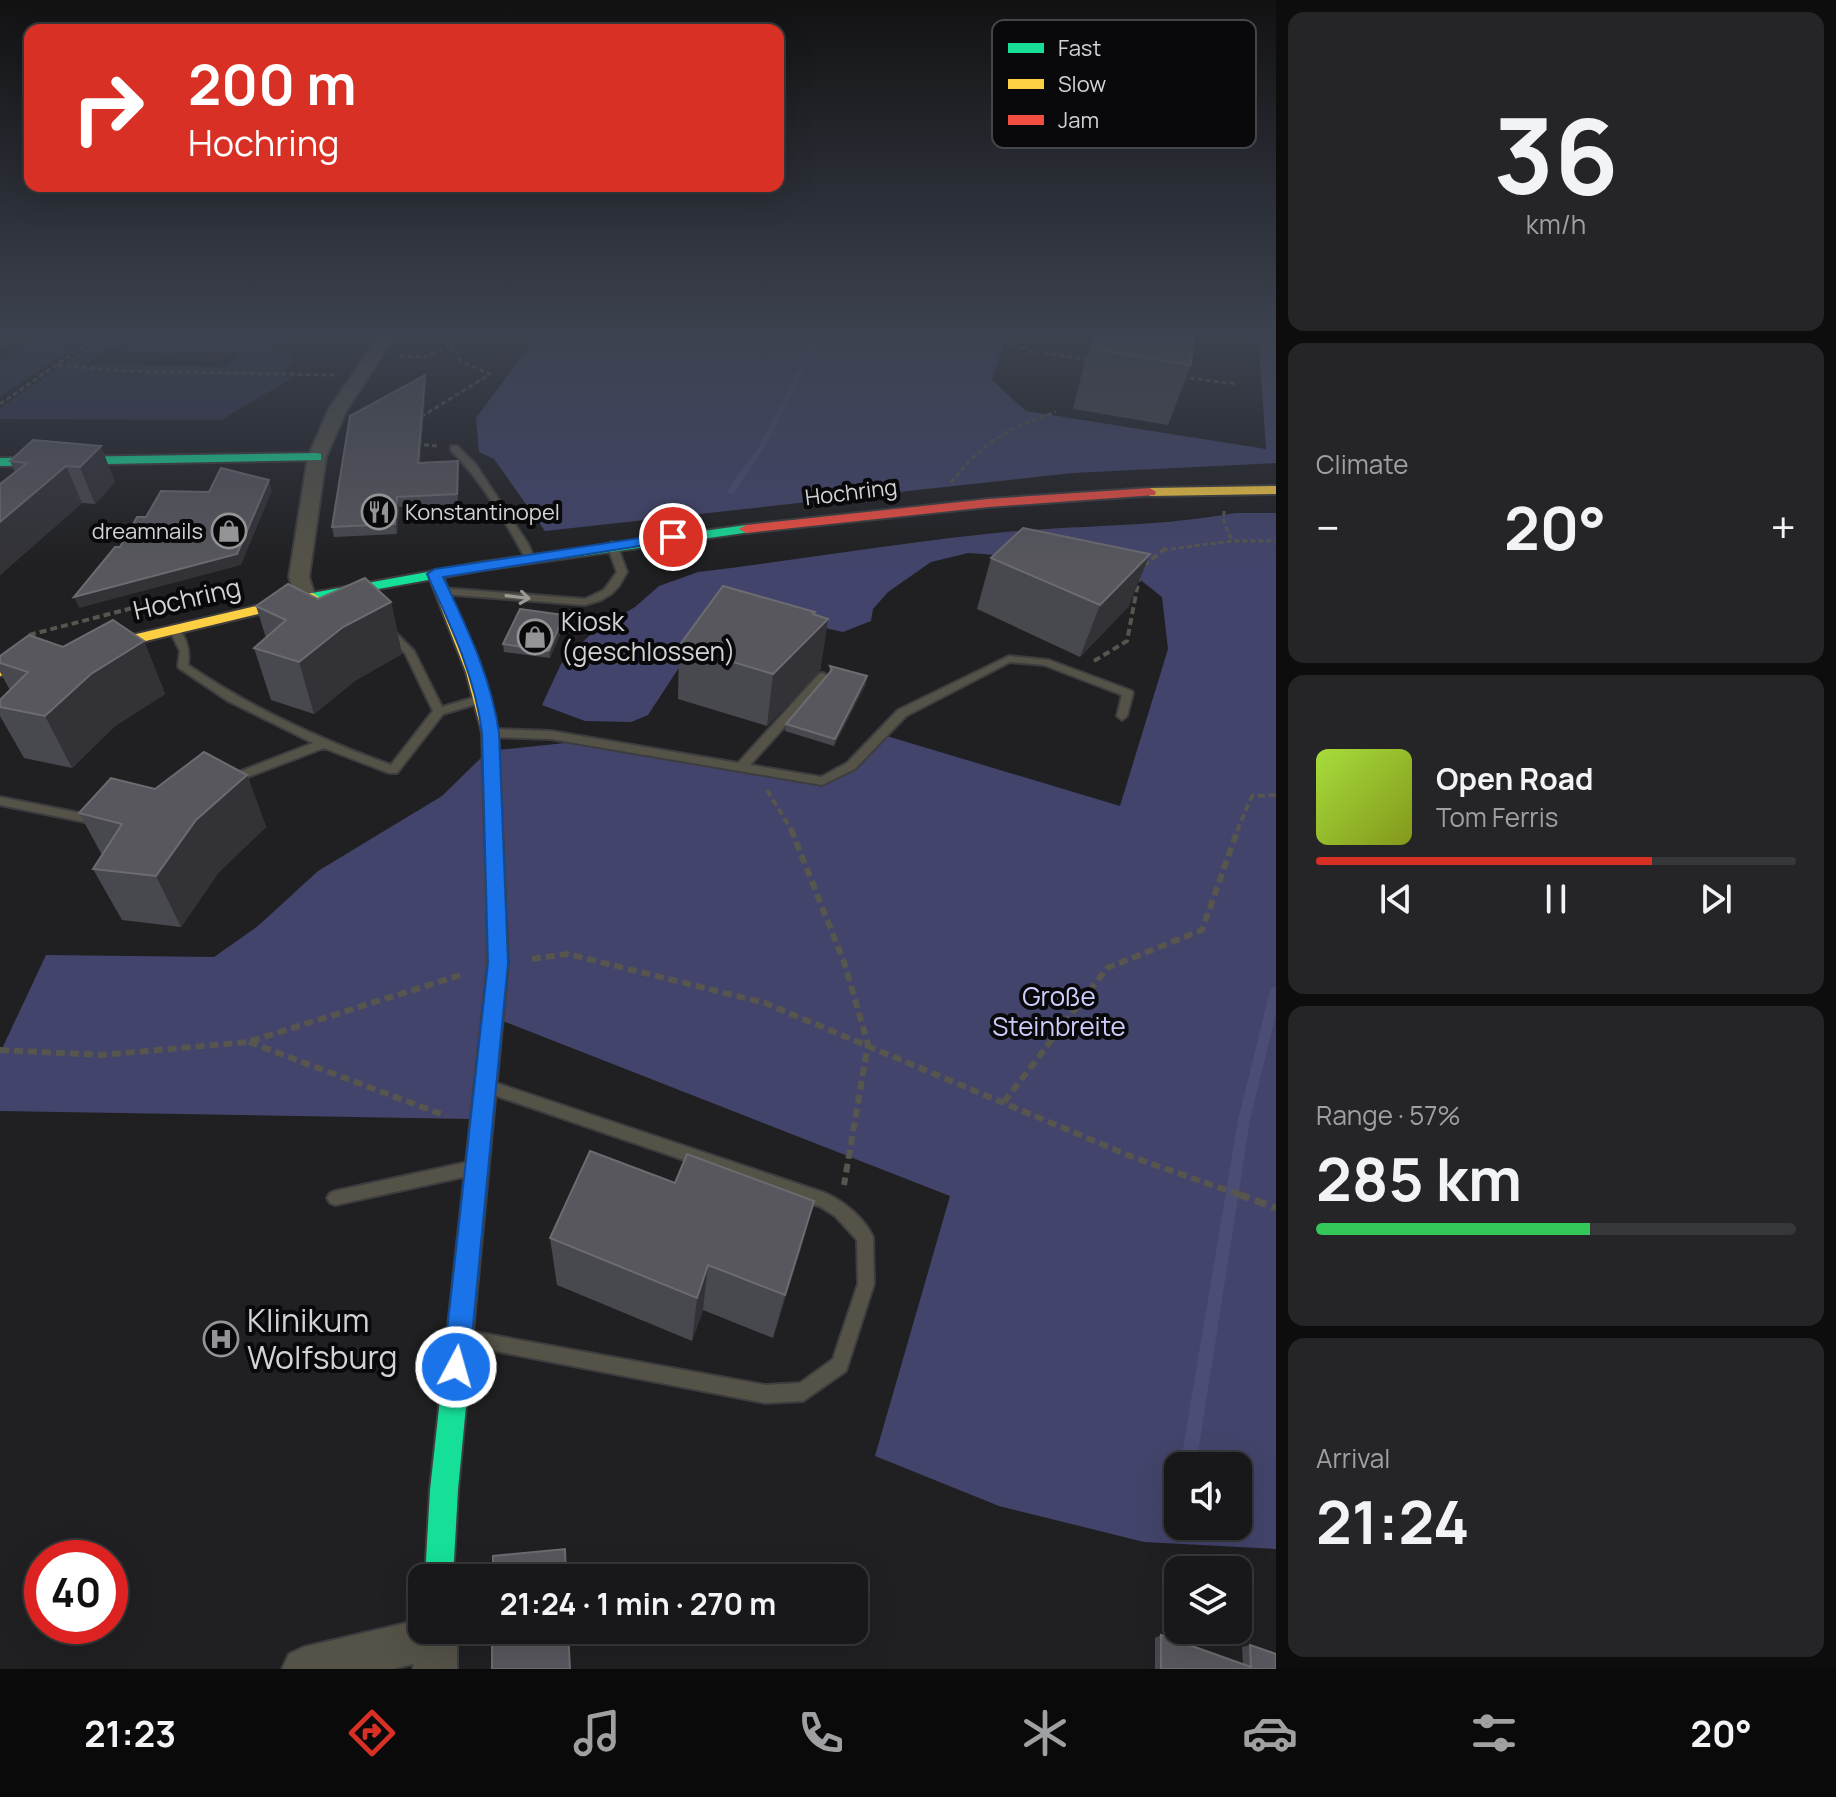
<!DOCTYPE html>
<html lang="en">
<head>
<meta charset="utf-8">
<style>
	body { margin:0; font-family:Manrope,sans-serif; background:#252527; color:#f1f3f6; height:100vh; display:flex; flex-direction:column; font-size:30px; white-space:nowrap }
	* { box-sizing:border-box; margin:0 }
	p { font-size:26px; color:#9fa0a2 }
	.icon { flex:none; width:44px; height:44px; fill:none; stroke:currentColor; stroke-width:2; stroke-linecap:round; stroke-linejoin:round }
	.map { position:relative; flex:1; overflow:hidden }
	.sheet { display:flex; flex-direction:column; gap:12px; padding:12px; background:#0d0d0e; width:560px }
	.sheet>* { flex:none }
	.top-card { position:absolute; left:24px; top:24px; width:760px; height:168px; border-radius:16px; box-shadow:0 8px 32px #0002,0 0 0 2px #363739; background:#d93025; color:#fff; overflow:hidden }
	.buttons { position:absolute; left:1164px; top:1452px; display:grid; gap:16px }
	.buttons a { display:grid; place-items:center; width:88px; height:88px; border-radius:16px; background:#18181a; box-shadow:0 8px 32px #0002,0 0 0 2px #363739; font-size:40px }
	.speed { position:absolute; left:24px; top:1540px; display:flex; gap:16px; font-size:40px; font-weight:700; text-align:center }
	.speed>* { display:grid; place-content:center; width:104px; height:104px; border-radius:50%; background:#18181a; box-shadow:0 8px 32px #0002,0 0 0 2px #363739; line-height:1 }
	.speed .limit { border:12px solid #d22; background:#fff; color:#111 }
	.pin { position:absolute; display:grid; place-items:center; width:68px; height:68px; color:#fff; margin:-34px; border:4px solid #fff; border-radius:50%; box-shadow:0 2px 8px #0007 }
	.me { position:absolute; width:88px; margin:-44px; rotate:6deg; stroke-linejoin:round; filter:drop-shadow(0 0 6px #0008) }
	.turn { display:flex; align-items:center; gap:28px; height:168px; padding:0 32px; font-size:36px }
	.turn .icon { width:104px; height:104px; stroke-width:2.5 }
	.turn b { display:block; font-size:56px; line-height:68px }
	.big { font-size:60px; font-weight:700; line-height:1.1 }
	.sheet .widget { flex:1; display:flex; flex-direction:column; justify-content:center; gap:12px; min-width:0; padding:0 28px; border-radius:16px; background:#252527 }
	.sheet .dial { align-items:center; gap:0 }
	.dial b { font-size:104px; line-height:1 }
	.song { display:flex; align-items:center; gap:24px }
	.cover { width:96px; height:96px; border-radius:12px; background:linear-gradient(135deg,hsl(80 70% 55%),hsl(70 70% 35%)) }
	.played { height:8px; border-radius:4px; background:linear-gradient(90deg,#d93025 70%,#363739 70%) }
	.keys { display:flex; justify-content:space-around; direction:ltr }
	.heat { display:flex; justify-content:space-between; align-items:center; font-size:44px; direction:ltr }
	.charge { height:12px; border-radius:6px; background:linear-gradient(90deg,#34c759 57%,#363739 0) }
	.trip { position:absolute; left:408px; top:1564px; width:460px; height:80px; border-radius:16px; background:#18181a; box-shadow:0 8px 32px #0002,0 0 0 2px #363739; font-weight:700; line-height:80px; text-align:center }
	.tab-bar { display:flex; height:128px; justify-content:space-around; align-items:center; background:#0a0a0a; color:#9fa0a2 }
	.tab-bar .icon { width:56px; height:56px }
	.tab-bar .current { color:#d93025 }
	.tab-bar b { font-size:36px; color:#f1f3f6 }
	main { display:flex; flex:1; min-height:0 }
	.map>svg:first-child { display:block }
</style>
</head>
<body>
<main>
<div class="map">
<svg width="1276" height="1669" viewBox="0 0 1276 1669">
	<rect width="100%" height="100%" fill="#202022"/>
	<path fill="#33344c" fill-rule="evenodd" d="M 45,332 L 96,332 L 0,397 L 0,360 Z
		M 109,332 L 302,332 L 273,349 L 294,356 L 283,376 L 292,378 L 221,420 L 0,419 L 0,408 ZM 103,350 L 177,353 L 180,351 L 240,353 L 227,367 L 88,364 Z"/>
	<path fill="#43446b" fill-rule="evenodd" d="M 540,332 L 1027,332 L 1003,344 L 992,380 L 1026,411 L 1266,449 L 1258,332 L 1276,332 L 1276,463 L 1072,473 L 545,531 L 494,459 L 479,452 L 476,418 Z
		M 1235,513 L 1276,513 L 1276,1549 L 1144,1542 L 999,1506 L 875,1456 L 950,1196 L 485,1014 L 469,1119 L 0,1111 L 0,1053 L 46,955 L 214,957 L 258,926 L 318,871 L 442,796 L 488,751 L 584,741 L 822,781 L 852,766 L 880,734 L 1120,806 L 1168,649 L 1162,597 L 1138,578 L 1097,562 L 968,553 L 931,562 L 888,592 L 873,609 L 871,621 L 843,632 L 803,623 L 684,660 L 648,715 L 631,722 L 585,721 L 542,705 L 561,664 L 592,633 L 635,607 L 659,586 L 698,572 C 800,560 902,542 1005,532 C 1082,525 1159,527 1235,513 ZM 1178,1466 L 1238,1466 L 1238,1526 L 1178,1526 Z"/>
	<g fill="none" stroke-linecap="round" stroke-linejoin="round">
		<path fill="#4c4d75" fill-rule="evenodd" d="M 819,332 L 825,332 L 764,448 L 734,493 L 728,493 L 727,491 L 758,448 Z
			M 1276,986 L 1276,1014 L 1250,1120 L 1196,1466 L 1180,1466 L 1238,1120 L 1270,991 L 1272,988 Z"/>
		<g stroke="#3d3d3f" stroke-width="4">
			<path id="lane" d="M 451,446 L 457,446 L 476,465 L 528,544 L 534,557 L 532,559 L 526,559 C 505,521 482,481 451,450 Z
				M 612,542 L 617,545 L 627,572 L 619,586 L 611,594 L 601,600 L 585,605 L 441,594 L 436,591 L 441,588 L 585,599 L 604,590 L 617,572 L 607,545 Z
				M 174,626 C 187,634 190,651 188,665 C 251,708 319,739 391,765 L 433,711 L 405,653 L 384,633 L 384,629 L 392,629 L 414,651 L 442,707 L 482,695 L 487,699 L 486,701 L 443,714 L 397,773 L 389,773 L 324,748 L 232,783 L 228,782 L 226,779 L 228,776 L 313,743 L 228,701 L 179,668 L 178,666 L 180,651 L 169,629 Z
				M 1009,656 L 1049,660 L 1132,691 L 1133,693 L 1127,716 L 1122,720 L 1117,716 L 1122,695 L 1044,665 L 1010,662 L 906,716 L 855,769 L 822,785 L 551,739 L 493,737 L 487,733 L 493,729 L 551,731 L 738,763 L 819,674 L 823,673 L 828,676 L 807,702 L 750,765 L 821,777 L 847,763 L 898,710 Z
				M 0,797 L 95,816 L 101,820 L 95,824 L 0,805 Z
				M 493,1082 L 825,1193 C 844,1201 865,1219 873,1237 L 874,1284 L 846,1371 L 803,1401 L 765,1403 L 464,1345 L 462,1339 L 464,1333 L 470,1331 L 765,1385 L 800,1383 L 833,1359 L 858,1284 L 857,1240 L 835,1216 L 821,1207 L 488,1093 L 486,1088 L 488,1083 Z
				M 468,1162 L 473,1164 L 476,1169 L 473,1174 L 468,1176 L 335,1205 L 330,1203 L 327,1198 L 330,1193 L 335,1191 Z"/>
		</g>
		<g stroke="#3d3d3f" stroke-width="4">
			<path id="street" d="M 382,332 L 398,332 L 347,409 L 326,457 L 309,577 L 316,599 L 312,603 L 298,603 L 289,577 L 308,457 L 329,409 Z
				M 422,1614 L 422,1630 L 457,1630 L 457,1669 L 413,1669 L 413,1664 L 393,1669 L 282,1669 L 289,1654 L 304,1647 L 419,1620 Z"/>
		</g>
		<g stroke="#3d3d3f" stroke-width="4">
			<path id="fast" d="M 317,453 L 321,454 L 321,460 L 0,466 L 0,458 Z
				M 746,525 L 751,526 L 751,532 L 483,570 L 312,601 L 305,597 L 312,593 L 483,562 Z
				M 496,892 L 503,894 L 505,899 L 508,963 L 458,1490 L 453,1578 L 425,1578 L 430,1490 L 488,963 L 487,899 L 489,894 Z"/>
		</g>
		<g stroke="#3d3d3f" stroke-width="4">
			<path id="slow" d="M 1276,486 L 1276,494 L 1150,496 L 1144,492 L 1150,488 Z
				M 435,570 L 442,574 L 481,672 L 498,733 L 505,899 L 503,904 L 489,904 L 487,899 L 482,733 L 466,672 L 428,574 Z
				M 312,593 L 319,597 L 317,600 L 0,676 L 0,666 Z"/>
		</g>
		<g stroke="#3d3d3f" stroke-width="4">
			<path id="jam" d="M 1150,488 L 1156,492 L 1155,495 L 988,507 L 746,533 L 739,529 L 746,525 L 988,499 Z"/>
		</g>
		<path stroke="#56554e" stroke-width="3" stroke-dasharray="5 3" stroke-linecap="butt" d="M 975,332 L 1031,351 L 1090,360
			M 0,346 L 7,332
			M 399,356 L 425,357 L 478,332
			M 58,365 L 124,371 L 334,375
			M 1182,377 L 1237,384
			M 0,404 L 104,332
			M 421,417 L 490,374 L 460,361 L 458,352 L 447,347
			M 416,444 L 438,446
			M 951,483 C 982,442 1008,428 1056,412
			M 1224,511 L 1224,522 L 1232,541
			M 1163,550 L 1232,541 L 1276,541"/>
		<path stroke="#56554e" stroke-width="4" stroke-dasharray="7 4" stroke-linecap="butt" d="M 1143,566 L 1166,548
			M 29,635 L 140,606 L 199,596
			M 1094,661 L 1127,641 L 1139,578
			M 767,790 L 792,831
			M 1237,831 L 1252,796 L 1276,795"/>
		<path stroke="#56554e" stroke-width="6" stroke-dasharray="9 5" stroke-linecap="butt" d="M 791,829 L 844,962 L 868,1044 L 844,1185
			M 532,959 L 568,954 L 765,1003 L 1135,1158 L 1243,1196
			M 249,1042 L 446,1116
			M 0,1050 L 102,1055 L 248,1042 L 464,974
			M 1004,1102 L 1107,968 L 1202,930 L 1238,829"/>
		<path stroke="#56554e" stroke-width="7" stroke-dasharray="12 6" stroke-linecap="butt" d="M 1238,1194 L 1276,1208"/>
		<use href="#lane" fill="#555348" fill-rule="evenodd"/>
		<use href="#street" fill="#555348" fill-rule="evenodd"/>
		<use href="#fast" fill="#16e098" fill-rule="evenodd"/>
		<use href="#slow" fill="#ffcf43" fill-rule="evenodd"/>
		<use href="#jam" fill="#f24e42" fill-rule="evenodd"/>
	</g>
	<path fill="#48484f" d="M 1094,332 L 1194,332 L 1191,365 L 1168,425 L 1073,409 L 1082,373 Z
		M 425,375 L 426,384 L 420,463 L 459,471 L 458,504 L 399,507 L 397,534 L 334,537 L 332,527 Z
		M 33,440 L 115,482 L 95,504 L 82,503 L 0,575 L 0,484 L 15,472 L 10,461 Z
		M 991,558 L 1129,606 L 1080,657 L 977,609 Z
		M 318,599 L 391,602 L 402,654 L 356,680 L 314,714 L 271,700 L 254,648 L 266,638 L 256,606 Z
		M 815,612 L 814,615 L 828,619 L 820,671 L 767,726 L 678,699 L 679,646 Z
		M 565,623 L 550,658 L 504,652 L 503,644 Z
		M 144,641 L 165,694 L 115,726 L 72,768 L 24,758 L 0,716 L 0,700 L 10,690 L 0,672 L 0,656 L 63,647 Z
		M 830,666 L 866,684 L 834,746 L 785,731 L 786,724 L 829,673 Z
		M 247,775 L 266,827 L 219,872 L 181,927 L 122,920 L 93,869 L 102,855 L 79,813 L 155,789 Z
		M 675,1183 L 814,1201 L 773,1338 L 703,1310 L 692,1341 L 557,1285 L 550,1238 Z
		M 1161,1635 L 1243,1665 L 1242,1647 L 1250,1645 L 1276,1669 L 1155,1669 L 1155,1638 Z"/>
	<path fill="#323237" d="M 425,375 L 426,384 L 419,473 L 418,463 Z
		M 101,446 L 115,482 L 95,504 L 80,467 Z
		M 458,461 L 459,471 L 458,504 L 457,494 Z
		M 66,466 L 82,503 L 0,575 L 0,522 Z
		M 269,480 L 272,491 L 241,565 L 79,608 L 74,597 Z
		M 397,497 L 399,507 L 397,534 L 395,524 Z
		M 1150,554 L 1129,606 L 1080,657 L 1100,605 Z
		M 391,602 L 402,654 L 356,680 L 314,714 L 299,662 L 343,627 Z
		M 815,612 L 811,636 L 828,619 L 820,671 L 767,726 L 773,674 Z
		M 564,615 L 565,623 L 550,658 L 549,651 Z
		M 144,641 L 165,694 L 115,726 L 72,768 L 45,716 L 91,674 Z
		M 867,676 L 866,684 L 834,746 L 835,739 Z
		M 247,775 L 266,827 L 219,872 L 181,927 L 156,876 L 196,820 Z
		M 814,1201 L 801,1249 L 773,1338 L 785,1295 Z
		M 708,1265 L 703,1310 L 692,1341 L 697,1298 Z"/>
	<path fill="#57575d" stroke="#6b6b70" stroke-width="2" d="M 1095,332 L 1194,332 L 1191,365 L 1091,349 Z
		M 425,375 L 418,463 L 458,461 L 457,494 L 397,497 L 395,524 L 332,527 L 350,416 Z
		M 33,440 L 101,446 L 80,467 L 66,466 L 0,522 L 0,484 L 27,463 L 10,461 Z
		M 221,468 L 269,480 L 237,554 L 74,597 L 115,547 L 120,547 L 137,517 L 146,517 L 161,491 L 209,492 Z
		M 1023,528 L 1150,554 L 1100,605 L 991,558 Z
		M 365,578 L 391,602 L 343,627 L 299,662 L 254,648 L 286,620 L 256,606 L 288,584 L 318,599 Z
		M 723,586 L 815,612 L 813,614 L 828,619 L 773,674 L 679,646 Z
		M 520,609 L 564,615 L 549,651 L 503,644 Z
		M 113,620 L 144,641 L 91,674 L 45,716 L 0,707 L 0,700 L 28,672 L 0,663 L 0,656 L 29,635 L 63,647 Z
		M 830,666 L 867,676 L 835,739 L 786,724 L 832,670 Z
		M 204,752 L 247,775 L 196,820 L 156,876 L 93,869 L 122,824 L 79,813 L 111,778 L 155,789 Z
		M 590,1151 L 675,1183 L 687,1154 L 814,1201 L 785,1295 L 708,1265 L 697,1298 L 550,1238 Z
		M 565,1549 L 566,1578 L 493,1578 L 493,1556 Z
		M 492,1630 L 568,1630 L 570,1669 L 492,1669 Z
		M 1161,1635 L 1251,1667 L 1250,1645 L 1276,1654 L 1276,1669 L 1161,1669 Z"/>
	<defs><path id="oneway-shaft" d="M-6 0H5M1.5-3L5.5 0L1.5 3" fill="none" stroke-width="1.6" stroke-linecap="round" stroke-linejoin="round" transform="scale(2)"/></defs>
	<use stroke="#9a9996" href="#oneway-shaft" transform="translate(518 597) rotate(7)"/>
	<linearGradient id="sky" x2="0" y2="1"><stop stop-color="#121213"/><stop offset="0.59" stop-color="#3c424f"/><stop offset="1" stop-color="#3c424f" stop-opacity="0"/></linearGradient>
	<rect width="1276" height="566" fill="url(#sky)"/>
	<path fill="#1a73e8" stroke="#114b97" stroke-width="2" d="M 673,533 L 678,534 L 678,540 L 443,577 C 467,628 491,677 499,733 L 508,963 L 469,1367 L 466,1376 L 456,1380 L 447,1376 L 443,1367 L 488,963 L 482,733 C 475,676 451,626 427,574 L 435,569 Z"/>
	<defs>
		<g id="restaurant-ring" transform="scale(1.8)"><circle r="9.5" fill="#09090b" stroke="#949496" stroke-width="1.5"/><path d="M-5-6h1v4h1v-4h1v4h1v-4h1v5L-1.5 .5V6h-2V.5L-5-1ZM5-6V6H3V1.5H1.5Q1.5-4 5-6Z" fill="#949496"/></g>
		<g id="shop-ring" transform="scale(1.8)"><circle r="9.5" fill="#09090b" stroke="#949496" stroke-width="1.5"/><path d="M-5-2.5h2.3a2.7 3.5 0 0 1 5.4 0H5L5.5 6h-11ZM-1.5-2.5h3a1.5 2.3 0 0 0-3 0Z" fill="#949496"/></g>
		<g id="hospital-ring" transform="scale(1.8)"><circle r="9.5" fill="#09090b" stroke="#949496" stroke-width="1.5"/><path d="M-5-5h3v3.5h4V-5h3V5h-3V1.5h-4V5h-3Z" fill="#949496"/></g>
	</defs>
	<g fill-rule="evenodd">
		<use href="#restaurant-ring" x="379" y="512"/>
		<use href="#shop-ring" x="229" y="531"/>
		<use href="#shop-ring" x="535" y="637"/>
		<use href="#hospital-ring" x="221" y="1339"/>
	</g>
	<g text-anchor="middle" stroke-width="8" stroke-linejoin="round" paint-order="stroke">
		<g font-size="22" fill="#d3d3d5" stroke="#09090b">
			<text transform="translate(851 492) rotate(-7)" y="8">Hochring</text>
		</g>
		<g font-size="22" fill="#d3d3d5" stroke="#09090b" text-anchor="start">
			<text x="405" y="520">Konstantinopel</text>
			<text x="203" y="539" text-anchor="end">dreamnails</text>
		</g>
		<g font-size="26" fill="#d3d3d5" stroke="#09090b">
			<text transform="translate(187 599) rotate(-13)" y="9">Hochring</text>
		</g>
		<g font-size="26" fill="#d3d3d5" stroke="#09090b" text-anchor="start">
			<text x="561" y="631">Kiosk<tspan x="561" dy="30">(geschlossen)</tspan></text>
		</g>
		<g font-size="26" fill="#cbcefa" stroke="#09090b">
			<text x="1059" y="1006">Große<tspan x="1059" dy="30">Steinbreite</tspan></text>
		</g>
		<g font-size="32" fill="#d3d3d5" stroke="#09090b" text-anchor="start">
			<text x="247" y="1332">Klinikum<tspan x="247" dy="37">Wolfsburg</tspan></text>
		</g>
	</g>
	<rect x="992" y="20" width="264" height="128" rx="12" fill="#09090b" stroke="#464648" stroke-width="2"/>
	<rect x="1008" y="43" width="36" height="10" fill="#16e098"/>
	<rect x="1008" y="79" width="36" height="10" fill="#ffcf43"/>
	<rect x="1008" y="115" width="36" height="10" fill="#f24e42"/>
	<g font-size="22" fill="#d3d3d5">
		<text x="1058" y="56">Fast</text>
		<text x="1058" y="92">Slow</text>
		<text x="1058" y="128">Jam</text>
	</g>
</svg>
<div class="buttons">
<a><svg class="icon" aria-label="sound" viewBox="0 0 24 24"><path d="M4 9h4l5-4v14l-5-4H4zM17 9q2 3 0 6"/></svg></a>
<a><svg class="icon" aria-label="layers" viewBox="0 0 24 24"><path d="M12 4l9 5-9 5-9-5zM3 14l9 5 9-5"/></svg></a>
</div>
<div class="speed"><div class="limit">40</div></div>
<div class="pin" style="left:673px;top:537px;background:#d93025"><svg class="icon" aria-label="arrive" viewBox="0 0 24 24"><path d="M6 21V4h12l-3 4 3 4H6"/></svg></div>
<svg class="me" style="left:456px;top:1367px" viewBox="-20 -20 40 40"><circle r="17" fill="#1a73e8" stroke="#fff" stroke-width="3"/><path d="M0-11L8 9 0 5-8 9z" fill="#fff"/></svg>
<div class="trip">21:24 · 1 min · 270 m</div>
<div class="top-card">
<div class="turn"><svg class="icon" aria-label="right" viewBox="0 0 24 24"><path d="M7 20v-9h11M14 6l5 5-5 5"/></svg><div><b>200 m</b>Hochring</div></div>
</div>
</div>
<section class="sheet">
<div class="widget dial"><b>36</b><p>km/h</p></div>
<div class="widget"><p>Climate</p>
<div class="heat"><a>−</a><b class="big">20°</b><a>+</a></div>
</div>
<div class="widget">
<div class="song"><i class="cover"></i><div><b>Open Road</b><p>Tom Ferris</p></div></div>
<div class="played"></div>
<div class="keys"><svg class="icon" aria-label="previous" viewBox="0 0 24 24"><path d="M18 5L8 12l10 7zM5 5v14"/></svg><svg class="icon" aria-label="pause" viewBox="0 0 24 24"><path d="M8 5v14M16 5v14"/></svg><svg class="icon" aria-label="next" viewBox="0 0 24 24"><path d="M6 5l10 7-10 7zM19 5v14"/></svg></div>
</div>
<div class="widget"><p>Range · 57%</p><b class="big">285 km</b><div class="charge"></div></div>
<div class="widget"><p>Arrival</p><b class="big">21:24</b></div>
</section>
</main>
<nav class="tab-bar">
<b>21:23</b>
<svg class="icon current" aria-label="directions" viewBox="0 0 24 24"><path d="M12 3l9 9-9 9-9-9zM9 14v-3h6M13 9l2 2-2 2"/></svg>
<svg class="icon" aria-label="music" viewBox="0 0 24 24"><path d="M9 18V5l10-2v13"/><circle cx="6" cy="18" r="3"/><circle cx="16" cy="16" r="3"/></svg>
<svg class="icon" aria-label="phone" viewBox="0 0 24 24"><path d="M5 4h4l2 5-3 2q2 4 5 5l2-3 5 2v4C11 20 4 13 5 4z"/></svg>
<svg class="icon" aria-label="climate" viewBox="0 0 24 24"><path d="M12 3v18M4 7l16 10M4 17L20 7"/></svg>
<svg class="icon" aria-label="car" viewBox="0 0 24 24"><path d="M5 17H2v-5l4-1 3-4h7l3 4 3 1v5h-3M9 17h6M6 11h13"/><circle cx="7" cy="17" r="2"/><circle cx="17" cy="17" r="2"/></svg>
<svg class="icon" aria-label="filters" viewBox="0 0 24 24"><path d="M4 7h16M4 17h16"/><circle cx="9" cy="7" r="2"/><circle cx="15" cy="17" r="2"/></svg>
<b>20°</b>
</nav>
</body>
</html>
